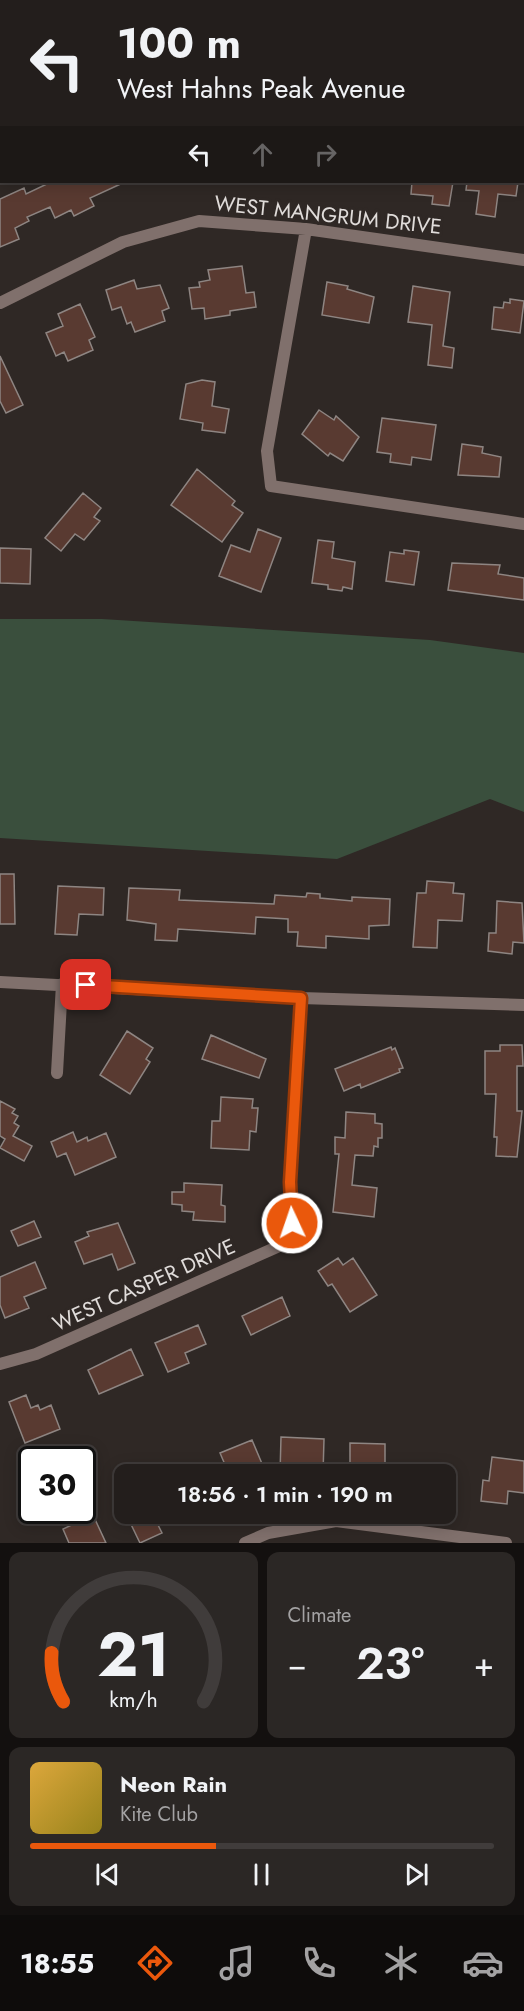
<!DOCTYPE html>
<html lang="en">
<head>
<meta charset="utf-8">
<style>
	body { margin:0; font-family:Jost,sans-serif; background:#2b2725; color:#f1f3f6; height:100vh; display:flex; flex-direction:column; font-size:22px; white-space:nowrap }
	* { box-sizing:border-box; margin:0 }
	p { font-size:20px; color:#a3a2a3 }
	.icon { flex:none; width:33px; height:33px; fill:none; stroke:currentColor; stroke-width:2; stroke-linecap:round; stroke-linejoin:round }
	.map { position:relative; height:1543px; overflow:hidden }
	.sheet { display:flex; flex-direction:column; gap:9px; padding:9px; background:#13100f; flex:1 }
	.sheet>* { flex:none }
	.top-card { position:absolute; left:0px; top:0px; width:525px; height:183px; box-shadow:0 3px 15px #0003,0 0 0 2px #403c3b; background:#231e1c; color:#f1f3f6; overflow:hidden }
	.speed { position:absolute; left:18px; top:1446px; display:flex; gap:12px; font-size:30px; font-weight:700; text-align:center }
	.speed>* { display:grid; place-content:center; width:78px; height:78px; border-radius:50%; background:#231e1c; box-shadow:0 3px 15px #0003,0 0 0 2px #403c3b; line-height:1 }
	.speed .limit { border:3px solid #111; border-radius:9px; background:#fff; color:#111 }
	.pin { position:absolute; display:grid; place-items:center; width:51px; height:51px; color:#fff; margin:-26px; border-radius:12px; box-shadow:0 3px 9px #0006 }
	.me { position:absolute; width:66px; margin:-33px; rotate:357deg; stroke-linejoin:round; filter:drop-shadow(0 0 4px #0008) }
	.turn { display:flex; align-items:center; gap:21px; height:126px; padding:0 18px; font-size:27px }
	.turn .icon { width:78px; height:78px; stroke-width:2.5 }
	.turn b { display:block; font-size:42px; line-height:51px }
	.lanes { display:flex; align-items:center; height:57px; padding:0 18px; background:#0003; justify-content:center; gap:30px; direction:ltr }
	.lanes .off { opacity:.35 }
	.big { font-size:45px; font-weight:600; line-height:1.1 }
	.sheet .card { flex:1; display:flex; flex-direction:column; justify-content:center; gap:9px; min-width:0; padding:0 21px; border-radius:12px; background:#2b2725 }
	.sheet .dial { align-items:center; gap:0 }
	.dial svg { height:156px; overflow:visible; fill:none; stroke:#403c3b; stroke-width:7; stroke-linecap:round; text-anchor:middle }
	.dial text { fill:#f1f3f6; stroke:none }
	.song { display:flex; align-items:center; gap:18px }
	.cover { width:72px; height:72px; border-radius:9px; background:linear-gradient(135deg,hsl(40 70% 55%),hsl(50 70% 35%)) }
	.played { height:6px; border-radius:3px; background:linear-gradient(90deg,#ea580c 40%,#403c3b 40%) }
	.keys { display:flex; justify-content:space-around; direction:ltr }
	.heat { display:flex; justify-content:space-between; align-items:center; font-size:33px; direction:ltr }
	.sheet .tiles { flex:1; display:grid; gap:9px; grid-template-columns:1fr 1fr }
	.card:last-child { grid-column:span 2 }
	.trip { position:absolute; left:114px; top:1464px; width:342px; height:60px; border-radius:12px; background:#231e1c; box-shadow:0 3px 15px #0003,0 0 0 2px #403c3b; font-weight:600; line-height:60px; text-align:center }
	.tabs { display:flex; height:96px; justify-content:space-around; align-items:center; background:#0e0c0b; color:#a3a2a3 }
	.tabs .icon { width:42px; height:42px }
	.tabs .active { color:#ea580c }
	.tabs b { font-size:27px; color:#f1f3f6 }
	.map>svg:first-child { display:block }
</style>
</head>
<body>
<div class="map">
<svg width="524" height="1543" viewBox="0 0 524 1543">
	<rect width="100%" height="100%" fill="#2f2825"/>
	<path fill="#3a4f3d" d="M 0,0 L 524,0 L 524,133 L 524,2 L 2,2 L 0,154 Z
		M 0,619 L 102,619 L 430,640 L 524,653 L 524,812 L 490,799 L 337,859 L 0,838 Z"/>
	<path fill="#593a31" stroke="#8e8582" stroke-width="1.5" d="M 51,182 L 125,182 L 90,198 L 94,206 L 74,216 L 71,210 L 55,218 L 50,207 L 27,217 L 29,221 L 15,228 L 19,239 L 0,247 L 0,199 L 24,188 L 26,194 Z
		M 412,182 L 453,182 L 449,206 L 432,204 L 433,196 L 411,194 Z
		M 467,182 L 518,182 L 516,196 L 498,194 L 495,217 L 476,214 L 479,191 L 466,190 Z
		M 242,266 L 246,293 L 254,292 L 256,307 L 230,311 L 230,315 L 205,319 L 204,308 L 192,309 L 189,288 L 200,287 L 199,282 L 210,280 L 208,270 Z
		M 134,280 L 137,289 L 160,285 L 169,308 L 162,311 L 165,321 L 135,332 L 131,322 L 127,324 L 121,307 L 112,310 L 106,290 Z
		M 327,282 L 348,286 L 347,289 L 374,297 L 369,323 L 322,315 Z
		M 413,286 L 450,292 L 443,346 L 454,348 L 452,368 L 428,365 L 432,325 L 408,322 Z
		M 510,299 L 524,301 L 520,333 L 492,329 L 494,307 L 503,308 L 504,302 L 510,303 Z
		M 80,304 L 95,337 L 89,340 L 93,350 L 68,361 L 64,352 L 56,356 L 46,333 L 63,326 L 58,314 Z
		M 0,356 L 23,405 L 6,413 L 0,401 Z
		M 202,380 L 215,382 L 212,406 L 229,409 L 225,433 L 202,430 L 203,423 L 180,419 L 186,384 Z
		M 319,410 L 334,420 L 336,416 L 359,437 L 343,461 L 330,453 L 328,456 L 302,434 Z
		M 382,418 L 436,425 L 431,460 L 412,457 L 411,465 L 390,462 L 391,454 L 377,452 Z
		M 462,444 L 483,447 L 482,453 L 501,457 L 499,477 L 458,475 Z
		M 197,469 L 235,501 L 232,505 L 243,513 L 222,542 L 171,505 Z
		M 83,493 L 101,508 L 94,517 L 100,521 L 84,540 L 75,534 L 61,551 L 45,538 Z
		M 258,529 L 281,538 L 261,592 L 219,576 L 231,545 L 250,552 Z
		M 318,540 L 334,542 L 332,558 L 355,562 L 352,589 L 343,587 L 342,591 L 328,589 L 328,585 L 312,583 Z
		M 0,548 L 31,549 L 30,584 L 0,583 Z
		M 404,550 L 419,552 L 414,585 L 386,581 L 390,552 L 404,554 Z
		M 452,563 L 500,565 L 498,574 L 524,578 L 524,600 L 448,590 Z
		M 0,874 L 14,874 L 15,924 L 0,924 Z
		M 427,881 L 454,883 L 453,893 L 464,894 L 462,921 L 438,920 L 437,948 L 413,947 L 417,893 L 426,893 Z
		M 58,886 L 104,888 L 103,915 L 79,914 L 77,935 L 55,934 Z
		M 129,888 L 180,890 L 179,900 L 274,904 L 275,895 L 306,897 L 307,893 L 320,894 L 320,898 L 352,901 L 352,897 L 390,899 L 389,925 L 369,926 L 369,939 L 326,936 L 326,948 L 297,946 L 298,932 L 288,932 L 288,919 L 256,917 L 255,934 L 178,929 L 177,941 L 155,940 L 156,924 L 127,920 Z
		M 497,901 L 522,903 L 524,943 L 513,942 L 512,954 L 488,951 L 489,933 L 496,933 Z
		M 127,1031 L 153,1048 L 146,1059 L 150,1062 L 130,1094 L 100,1075 Z
		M 211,1035 L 266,1059 L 259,1078 L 202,1059 Z
		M 500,1045 L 522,1045 L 523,1066 L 517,1066 L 517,1111 L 522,1111 L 517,1157 L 496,1156 L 497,1137 L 494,1137 L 496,1094 L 485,1094 L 485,1051 L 500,1051 Z
		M 391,1047 L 392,1050 L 395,1048 L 403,1068 L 399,1069 L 400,1072 L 361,1088 L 360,1084 L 344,1091 L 335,1069 Z
		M 221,1097 L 253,1099 L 252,1108 L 258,1108 L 256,1132 L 250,1131 L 249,1150 L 211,1148 L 212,1121 L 220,1121 Z
		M 0,1101 L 15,1109 L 12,1113 L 18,1116 L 14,1123 L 19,1126 L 13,1136 L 32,1146 L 24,1161 L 0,1148 L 5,1139 L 0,1136 Z
		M 346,1112 L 375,1114 L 375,1123 L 382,1124 L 382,1138 L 378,1138 L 378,1147 L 374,1146 L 373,1156 L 355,1155 L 352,1185 L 377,1188 L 374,1217 L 333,1212 L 339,1154 L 335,1154 L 335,1137 L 345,1138 Z
		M 73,1132 L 77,1142 L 87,1137 L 88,1141 L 106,1133 L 116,1157 L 75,1175 L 66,1153 L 57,1157 L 51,1142 Z
		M 184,1183 L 222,1185 L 221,1205 L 225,1206 L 225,1222 L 193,1220 L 194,1212 L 182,1211 L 182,1205 L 172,1204 L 172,1192 L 184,1192 Z
		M 34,1221 L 41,1237 L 18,1246 L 11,1231 Z
		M 118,1223 L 135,1263 L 118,1270 L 112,1254 L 84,1264 L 75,1242 L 89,1236 L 87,1232 Z
		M 338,1258 L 343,1265 L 353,1258 L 377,1295 L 350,1312 L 332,1284 L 328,1286 L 318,1271 Z
		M 35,1262 L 46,1288 L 24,1297 L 29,1308 L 5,1318 L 0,1305 L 0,1277 Z
		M 282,1297 L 290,1316 L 251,1335 L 242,1316 Z
		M 198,1325 L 206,1344 L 185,1353 L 189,1363 L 168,1372 L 155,1343 Z
		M 131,1349 L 143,1375 L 99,1394 L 88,1370 Z
		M 26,1395 L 31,1408 L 38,1405 L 40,1410 L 51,1405 L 60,1429 L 25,1443 L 9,1402 Z
		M 281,1437 L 324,1439 L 323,1474 L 280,1474 Z
		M 252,1440 L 263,1466 L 241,1474 L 229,1474 L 220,1453 Z
		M 350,1443 L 385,1444 L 385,1474 L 365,1474 L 365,1466 L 350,1466 Z
		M 492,1457 L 524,1461 L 524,1493 L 508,1491 L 507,1504 L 481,1501 L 483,1480 L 489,1481 Z
		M 126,1514 L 179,1514 L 157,1523 L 162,1533 L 140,1543 Z
		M 93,1515 L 106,1543 L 69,1543 L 63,1529 Z"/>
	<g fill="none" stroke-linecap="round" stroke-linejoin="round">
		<path stroke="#80706c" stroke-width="12" d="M 306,229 L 267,451 L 271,486 L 524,524
			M 0,303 L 123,242 L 199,221 L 306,229 L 524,260
			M 0,982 L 301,998 L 524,1005
			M 57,1073 L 62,984
			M 0,1364 L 36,1354 L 277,1247 L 292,1223 L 290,1182 L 301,998
			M 245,1543 L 268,1533 L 336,1521 L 506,1543"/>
	</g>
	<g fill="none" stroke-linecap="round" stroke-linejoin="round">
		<g stroke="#983908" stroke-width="15">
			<path id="route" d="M 86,985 L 301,998 L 290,1182 L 292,1223"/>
		</g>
		<use href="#route" stroke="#ea580c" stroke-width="10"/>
	</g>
	<g text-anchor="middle" stroke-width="6" stroke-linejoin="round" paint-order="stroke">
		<g font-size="21" fill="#e0dcda" stroke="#2f2825">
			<text transform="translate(328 215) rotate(6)" y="7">WEST MANGRUM DRIVE</text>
			<text transform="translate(144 1285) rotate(-24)" y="7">WEST CASPER DRIVE</text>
		</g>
	</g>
</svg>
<div class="speed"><div class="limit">30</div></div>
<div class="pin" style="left:86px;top:985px;background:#d93025"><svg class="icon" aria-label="arrive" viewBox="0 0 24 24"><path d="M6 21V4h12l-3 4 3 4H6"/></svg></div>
<svg class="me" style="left:292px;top:1223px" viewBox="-20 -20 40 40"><circle r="17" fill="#ea580c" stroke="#fff" stroke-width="3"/><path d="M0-11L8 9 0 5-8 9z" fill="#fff"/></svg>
<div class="trip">18:56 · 1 min · 190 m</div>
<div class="top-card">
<div class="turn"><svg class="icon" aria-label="left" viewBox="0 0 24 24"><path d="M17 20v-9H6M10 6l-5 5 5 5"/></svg><div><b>100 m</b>West Hahns Peak Avenue</div></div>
<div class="lanes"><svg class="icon" aria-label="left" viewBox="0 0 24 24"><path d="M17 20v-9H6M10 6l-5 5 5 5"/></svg><svg class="icon off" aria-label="ahead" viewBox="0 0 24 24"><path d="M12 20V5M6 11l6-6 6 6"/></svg><svg class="icon off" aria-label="right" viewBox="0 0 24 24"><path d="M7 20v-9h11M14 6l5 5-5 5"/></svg></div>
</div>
</div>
<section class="sheet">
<div class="tiles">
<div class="card dial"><svg viewBox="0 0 100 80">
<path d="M14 69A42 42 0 1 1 86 69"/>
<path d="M14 69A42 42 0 0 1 8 44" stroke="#ea580c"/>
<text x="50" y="56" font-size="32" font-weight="700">21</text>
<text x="50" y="72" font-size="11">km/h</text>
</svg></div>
<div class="card"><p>Climate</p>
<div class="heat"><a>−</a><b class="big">23°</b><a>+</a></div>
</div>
<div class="card">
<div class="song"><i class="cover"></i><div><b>Neon Rain</b><p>Kite Club</p></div></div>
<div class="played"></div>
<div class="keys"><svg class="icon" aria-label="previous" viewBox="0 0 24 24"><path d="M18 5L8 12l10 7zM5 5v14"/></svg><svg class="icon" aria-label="pause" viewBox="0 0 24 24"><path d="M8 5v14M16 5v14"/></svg><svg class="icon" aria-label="next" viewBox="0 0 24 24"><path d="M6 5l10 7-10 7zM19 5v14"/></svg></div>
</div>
</div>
</section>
<nav class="tabs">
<b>18:55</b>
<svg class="icon active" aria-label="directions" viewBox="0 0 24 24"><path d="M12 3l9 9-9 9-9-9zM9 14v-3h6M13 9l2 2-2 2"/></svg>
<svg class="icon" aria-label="music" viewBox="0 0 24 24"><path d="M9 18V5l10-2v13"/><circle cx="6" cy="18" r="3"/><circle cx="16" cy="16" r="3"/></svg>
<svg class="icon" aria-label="phone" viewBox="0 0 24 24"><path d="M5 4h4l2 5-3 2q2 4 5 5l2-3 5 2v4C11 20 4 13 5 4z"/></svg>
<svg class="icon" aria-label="climate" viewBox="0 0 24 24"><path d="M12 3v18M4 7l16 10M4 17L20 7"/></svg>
<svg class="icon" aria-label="car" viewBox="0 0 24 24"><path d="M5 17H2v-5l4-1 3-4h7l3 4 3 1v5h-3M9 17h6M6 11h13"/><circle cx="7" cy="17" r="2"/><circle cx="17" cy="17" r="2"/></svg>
</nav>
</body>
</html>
